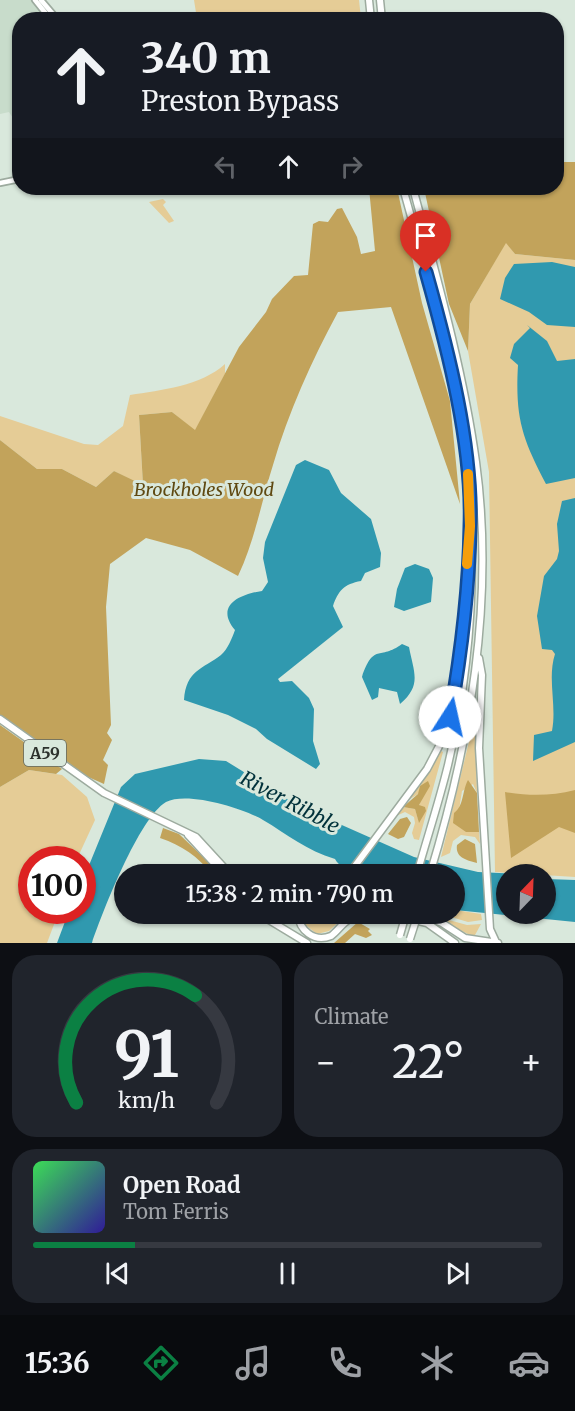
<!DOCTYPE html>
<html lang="en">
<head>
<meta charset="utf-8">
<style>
	body { margin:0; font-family:Merriweather,serif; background:#20242c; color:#f1f3f6; height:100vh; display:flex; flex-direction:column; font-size:22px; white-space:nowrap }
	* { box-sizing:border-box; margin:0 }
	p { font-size:20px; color:#9ea1a6 }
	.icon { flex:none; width:33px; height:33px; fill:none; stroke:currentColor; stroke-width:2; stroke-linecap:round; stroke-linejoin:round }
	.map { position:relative; height:943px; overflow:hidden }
	.details { display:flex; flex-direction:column; gap:12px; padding:12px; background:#0d0f14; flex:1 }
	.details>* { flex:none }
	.guide { position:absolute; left:12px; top:12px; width:552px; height:183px; border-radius:24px; box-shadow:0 2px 4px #0004; background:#171b24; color:#f1f3f6; overflow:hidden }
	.needle { width:39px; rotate:23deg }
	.controls { position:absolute; left:496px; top:864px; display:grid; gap:12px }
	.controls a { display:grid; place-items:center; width:60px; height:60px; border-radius:50%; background:#171b24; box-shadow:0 2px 4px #0004; font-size:30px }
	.speed { position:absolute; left:18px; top:846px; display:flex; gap:12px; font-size:30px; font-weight:700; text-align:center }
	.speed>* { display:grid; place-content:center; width:78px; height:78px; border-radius:50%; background:#171b24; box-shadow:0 2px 4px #0004; line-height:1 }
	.speed .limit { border:9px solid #d22; background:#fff; color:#111 }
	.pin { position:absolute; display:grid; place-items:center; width:51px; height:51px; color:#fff; margin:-62px -26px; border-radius:50% 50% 50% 0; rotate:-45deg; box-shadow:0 0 6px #0007 }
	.pin .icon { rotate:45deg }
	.me { position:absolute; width:66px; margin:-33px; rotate:10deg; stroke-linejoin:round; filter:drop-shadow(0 0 4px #0008) }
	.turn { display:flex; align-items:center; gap:21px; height:126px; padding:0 30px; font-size:27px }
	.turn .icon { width:78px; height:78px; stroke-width:2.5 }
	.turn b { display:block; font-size:42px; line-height:51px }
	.lanes { display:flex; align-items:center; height:57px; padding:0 30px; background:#0003; justify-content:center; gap:30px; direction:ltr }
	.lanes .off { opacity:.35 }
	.big { font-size:45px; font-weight:600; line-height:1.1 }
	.details .tile { flex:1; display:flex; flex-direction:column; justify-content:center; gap:9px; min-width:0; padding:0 21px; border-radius:24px; background:#20242c }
	.details .dial { align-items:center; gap:0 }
	.dial svg { height:156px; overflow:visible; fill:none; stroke:#363941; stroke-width:7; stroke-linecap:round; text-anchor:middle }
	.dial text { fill:#f1f3f6; stroke:none }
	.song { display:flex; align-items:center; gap:18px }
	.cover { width:72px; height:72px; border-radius:9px; background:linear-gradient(135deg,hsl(130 70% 55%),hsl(250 70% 35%)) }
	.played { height:6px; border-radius:3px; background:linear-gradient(90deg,#0b8043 20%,#363941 20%) }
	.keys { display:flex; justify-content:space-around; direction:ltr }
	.heat { display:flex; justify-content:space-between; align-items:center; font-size:33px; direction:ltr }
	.details .tiles { flex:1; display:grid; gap:12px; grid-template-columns:1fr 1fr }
	.tile:last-child { grid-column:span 2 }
	.trip { position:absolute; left:114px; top:864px; width:351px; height:60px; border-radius:30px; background:#171b24; box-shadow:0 2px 4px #0004; font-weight:600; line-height:60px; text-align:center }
	.tabs { display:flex; height:96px; justify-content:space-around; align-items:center; background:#090b0e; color:#9ea1a6 }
	.tabs .icon { width:42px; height:42px }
	.tabs .active { color:#0b8043 }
	.tabs b { font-size:27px; color:#f1f3f6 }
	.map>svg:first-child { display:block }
</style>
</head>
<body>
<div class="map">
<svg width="575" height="943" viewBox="0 0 575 943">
	<rect width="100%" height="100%" fill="#d9e8dc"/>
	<path fill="#c8dccb" d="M 0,0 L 31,0 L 47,19 L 20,20 L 19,127 L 9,112 L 0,114 Z"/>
	<path fill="#e5cc96" d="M 194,0 L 359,0 L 361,19 L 197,19 Z
		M 163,199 L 166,202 L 163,205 L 174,221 L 169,223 L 149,202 Z
		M 506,242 L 515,254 L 575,260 L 575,877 L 495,872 L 489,472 L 468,351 L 470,304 Z
		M 225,364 L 225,374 L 195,431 L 172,412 L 139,415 L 143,486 L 114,471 L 96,487 L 62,469 L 37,469 L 0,440 L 0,416 L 84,444 L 98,445 L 123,426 L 130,395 C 161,390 201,386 225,364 Z
		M 475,717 L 477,793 L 473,784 L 462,791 L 459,810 L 466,832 L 479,832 L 480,844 L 475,837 L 461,835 L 453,841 L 450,853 L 441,857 Z
		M 441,751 L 443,752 L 419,840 L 414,839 L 412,833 L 415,823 L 414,817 L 405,812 L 396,816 L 403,807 L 415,809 L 419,822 L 421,819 L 419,805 L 428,782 L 418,794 L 410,799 Z
		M 29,770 L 62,775 L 87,797 L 95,820 L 77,859 L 32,860 L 32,910 L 59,911 L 47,943 L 0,943 L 0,787 Z
		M 455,910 L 481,914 L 482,920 L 468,922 L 441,914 L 454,914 Z
		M 302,914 L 346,914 L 346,915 L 329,931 L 317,934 L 304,924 Z
		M 427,914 L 467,925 L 481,924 L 475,935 L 470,935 Z"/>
	<path fill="#c2a35b" d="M 557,162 L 575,162 L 575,260 L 515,254 L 506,243 L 470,304 L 468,351 L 449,304 L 424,188 L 556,188 Z
		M 369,188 L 397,188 L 422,303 L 450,401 L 460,504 L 391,307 L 338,312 C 312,360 288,413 273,465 C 261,503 255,540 238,576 L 190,550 L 146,538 L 110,564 L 106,607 L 111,725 L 107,733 L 112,740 L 103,760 L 108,765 L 104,784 L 86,776 L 0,717 L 0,440 L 37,469 L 62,469 L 96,487 L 114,471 L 143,485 L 139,415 L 172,412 L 195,430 L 239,347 L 266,312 L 272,299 L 294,276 L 308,275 L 313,224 L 319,221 L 328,222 L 337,209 L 342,208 L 357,237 L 361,254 L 375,251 Z
		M 0,725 L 62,769 L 56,774 L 29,770 L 0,787 Z
		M 468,780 L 477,793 L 479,832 L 466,832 L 453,823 L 454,813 C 464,806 462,791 468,780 Z
		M 428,781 L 430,786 L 419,805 L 425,807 L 426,811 L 419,823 L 415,809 L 403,807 L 418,794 L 420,786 Z
		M 575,790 L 575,833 L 559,827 L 511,858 L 505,792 C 530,796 551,796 575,790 Z
		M 407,817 L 411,823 L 404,837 L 398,839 L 388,834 L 400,819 Z
		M 163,828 L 179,834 L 221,874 L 212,874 C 197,856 183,846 160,838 Z
		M 465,839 L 475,844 L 477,863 C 467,860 455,858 457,845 Z
		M 358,922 L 370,929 L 368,931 L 372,935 L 366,938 L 355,934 L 345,943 L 334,943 Z"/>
	<path fill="#3099af" d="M 552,262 L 575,267 L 575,327 L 547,325 L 529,312 L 500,299 L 505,278 L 514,264 Z
		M 527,325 L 547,341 L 557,361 L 575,359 L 575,478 L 546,484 C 522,438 515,418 518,365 L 510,358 L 514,344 L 530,328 Z
		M 305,460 L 329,470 L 341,493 L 371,519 L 381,553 L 380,567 L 365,573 L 361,581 C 344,584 338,591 333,606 L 343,627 L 278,679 L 280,682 L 292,681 L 309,698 L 314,709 L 313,741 L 320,764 L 316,769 L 267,739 L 256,729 L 228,715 L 184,700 C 186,670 203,669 221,655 C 228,649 232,638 235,630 C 214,605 241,594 262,591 L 268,582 L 263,558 L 265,542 L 296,465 Z
		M 575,498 L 575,742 L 533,761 L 534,735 L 552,731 C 557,705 547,679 555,654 L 552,650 L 542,649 L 537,616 L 544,576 L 557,559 L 559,551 L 557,524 L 562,501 Z
		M 415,564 L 429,569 L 433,578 L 431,602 L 404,611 L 394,607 L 397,589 L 405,568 Z
		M 402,644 L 409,647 C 414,673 422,685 400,704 L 397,692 L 379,688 L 378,697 L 372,700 L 362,677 C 374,642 379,661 402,644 Z
		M 199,759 L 226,761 L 302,808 L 290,808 L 294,813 L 326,818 L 414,857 L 478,872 L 519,874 L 507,874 L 507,914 L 546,914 L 546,879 L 575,880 L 575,922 L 455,910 L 454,874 C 429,874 347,883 335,859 C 307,851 287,834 263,820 C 243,808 187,791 166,802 C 139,818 103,911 92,943 L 57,943 L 69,911 L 82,910 L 83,880 L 121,787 L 135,774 Z"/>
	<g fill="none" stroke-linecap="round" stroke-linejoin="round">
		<g stroke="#9dab9f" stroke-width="8">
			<path id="minor" d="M 35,0 L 51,20
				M 41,0 L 58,20
				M 0,183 L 20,179"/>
		</g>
		<g stroke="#9dab9f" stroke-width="9">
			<path id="highway" d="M 369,0 L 371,20
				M 380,0 L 382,20
				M 403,188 C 428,279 458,372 467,467 C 477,565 471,668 448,765 C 439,802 427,838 417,874
				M 413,188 C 437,278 463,369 476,462 C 495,601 470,742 430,874
				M 479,658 L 482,675 L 479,748 L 490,929 L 496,942
				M 0,719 L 104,793 L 196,837 L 230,874
				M 188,835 L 224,874
				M 349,874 L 427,769 L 446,733 L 460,661 L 468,551
				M 259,914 L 307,943
				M 298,914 C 299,930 314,943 331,936 C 338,931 342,923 350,919 C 355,916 362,914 368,914
				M 389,914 L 427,923 L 455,943
				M 420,914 L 442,923 L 465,938 L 498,943"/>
		</g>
		<use href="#minor" stroke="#fff" stroke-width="4.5"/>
		<use href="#highway" stroke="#fff" stroke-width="6"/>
		<g stroke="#9dab9f" stroke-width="9" stroke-linecap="butt">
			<path id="highway-bridge" d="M 400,935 L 406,914
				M 410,939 L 418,914"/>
		</g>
		<use href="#highway-bridge" stroke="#fff" stroke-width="6"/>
	</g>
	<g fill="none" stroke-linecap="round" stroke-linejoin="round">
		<g stroke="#114b97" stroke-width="15">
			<path id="route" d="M 426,272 C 448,350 473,446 470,527 C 469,590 461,654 450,717"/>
		</g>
		<use href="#route" stroke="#1a73e8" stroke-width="10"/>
		<path stroke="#f59e0b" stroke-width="10" d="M 467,564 L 470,526 L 468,474"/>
	</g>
	<g text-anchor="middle" stroke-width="6" stroke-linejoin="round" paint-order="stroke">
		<rect fill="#d9e8dc" stroke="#606861" stroke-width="1.5" x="24" y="740" width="42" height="26" rx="4.5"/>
		<g font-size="16" font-weight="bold" fill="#2c312c">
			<text x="45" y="759">A59</text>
		</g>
		<g font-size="18" font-style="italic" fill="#5f4911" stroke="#d9e8dc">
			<text x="204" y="496">Brockholes Wood</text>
		</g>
		<g font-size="20" font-style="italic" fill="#00313a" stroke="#d9e8dc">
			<text transform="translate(290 802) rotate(28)" y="7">River Ribble</text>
		</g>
	</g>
</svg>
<div class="controls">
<a><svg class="needle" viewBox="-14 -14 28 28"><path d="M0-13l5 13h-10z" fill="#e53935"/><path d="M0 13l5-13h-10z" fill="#9ea1a6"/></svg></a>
</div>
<div class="speed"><div class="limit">100</div></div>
<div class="pin" style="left:426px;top:272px;background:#d93025"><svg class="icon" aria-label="arrive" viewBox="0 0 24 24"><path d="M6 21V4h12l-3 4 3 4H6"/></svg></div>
<svg class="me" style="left:450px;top:717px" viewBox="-20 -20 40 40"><circle r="19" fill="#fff"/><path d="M0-13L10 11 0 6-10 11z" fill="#1a73e8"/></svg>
<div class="trip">15:38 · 2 min · 790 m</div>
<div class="guide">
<div class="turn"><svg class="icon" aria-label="ahead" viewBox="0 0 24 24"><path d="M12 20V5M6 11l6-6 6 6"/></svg><div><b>340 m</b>Preston Bypass</div></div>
<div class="lanes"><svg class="icon off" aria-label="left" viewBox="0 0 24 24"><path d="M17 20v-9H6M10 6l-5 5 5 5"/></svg><svg class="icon" aria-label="ahead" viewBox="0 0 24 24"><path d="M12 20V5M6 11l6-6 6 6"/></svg><svg class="icon off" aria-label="right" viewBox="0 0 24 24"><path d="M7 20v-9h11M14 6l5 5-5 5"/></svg></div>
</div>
</div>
<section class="details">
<div class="tiles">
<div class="tile dial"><svg viewBox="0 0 100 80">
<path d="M14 69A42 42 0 1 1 86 69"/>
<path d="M14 69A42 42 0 0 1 75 14" stroke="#0b8043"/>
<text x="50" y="56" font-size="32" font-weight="700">91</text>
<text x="50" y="72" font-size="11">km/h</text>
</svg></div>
<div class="tile"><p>Climate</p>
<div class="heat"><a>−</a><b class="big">22°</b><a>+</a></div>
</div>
<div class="tile">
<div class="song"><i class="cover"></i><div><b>Open Road</b><p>Tom Ferris</p></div></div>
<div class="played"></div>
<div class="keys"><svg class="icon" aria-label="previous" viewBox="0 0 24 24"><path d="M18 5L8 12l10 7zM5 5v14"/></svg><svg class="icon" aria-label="pause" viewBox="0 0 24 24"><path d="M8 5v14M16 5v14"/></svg><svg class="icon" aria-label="next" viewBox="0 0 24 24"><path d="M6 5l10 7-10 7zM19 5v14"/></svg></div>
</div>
</div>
</section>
<nav class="tabs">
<b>15:36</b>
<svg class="icon active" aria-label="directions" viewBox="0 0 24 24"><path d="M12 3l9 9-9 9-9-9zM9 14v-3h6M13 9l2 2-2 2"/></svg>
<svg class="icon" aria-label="music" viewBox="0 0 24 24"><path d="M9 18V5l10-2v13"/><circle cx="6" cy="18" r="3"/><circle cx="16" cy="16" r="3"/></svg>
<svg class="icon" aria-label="phone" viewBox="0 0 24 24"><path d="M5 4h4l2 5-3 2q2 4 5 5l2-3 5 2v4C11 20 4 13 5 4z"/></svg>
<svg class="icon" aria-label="climate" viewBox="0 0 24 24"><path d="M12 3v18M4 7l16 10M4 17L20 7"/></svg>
<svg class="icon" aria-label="car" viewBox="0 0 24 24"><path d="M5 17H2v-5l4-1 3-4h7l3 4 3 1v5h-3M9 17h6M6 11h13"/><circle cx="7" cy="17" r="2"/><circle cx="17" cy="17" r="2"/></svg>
</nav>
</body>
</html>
